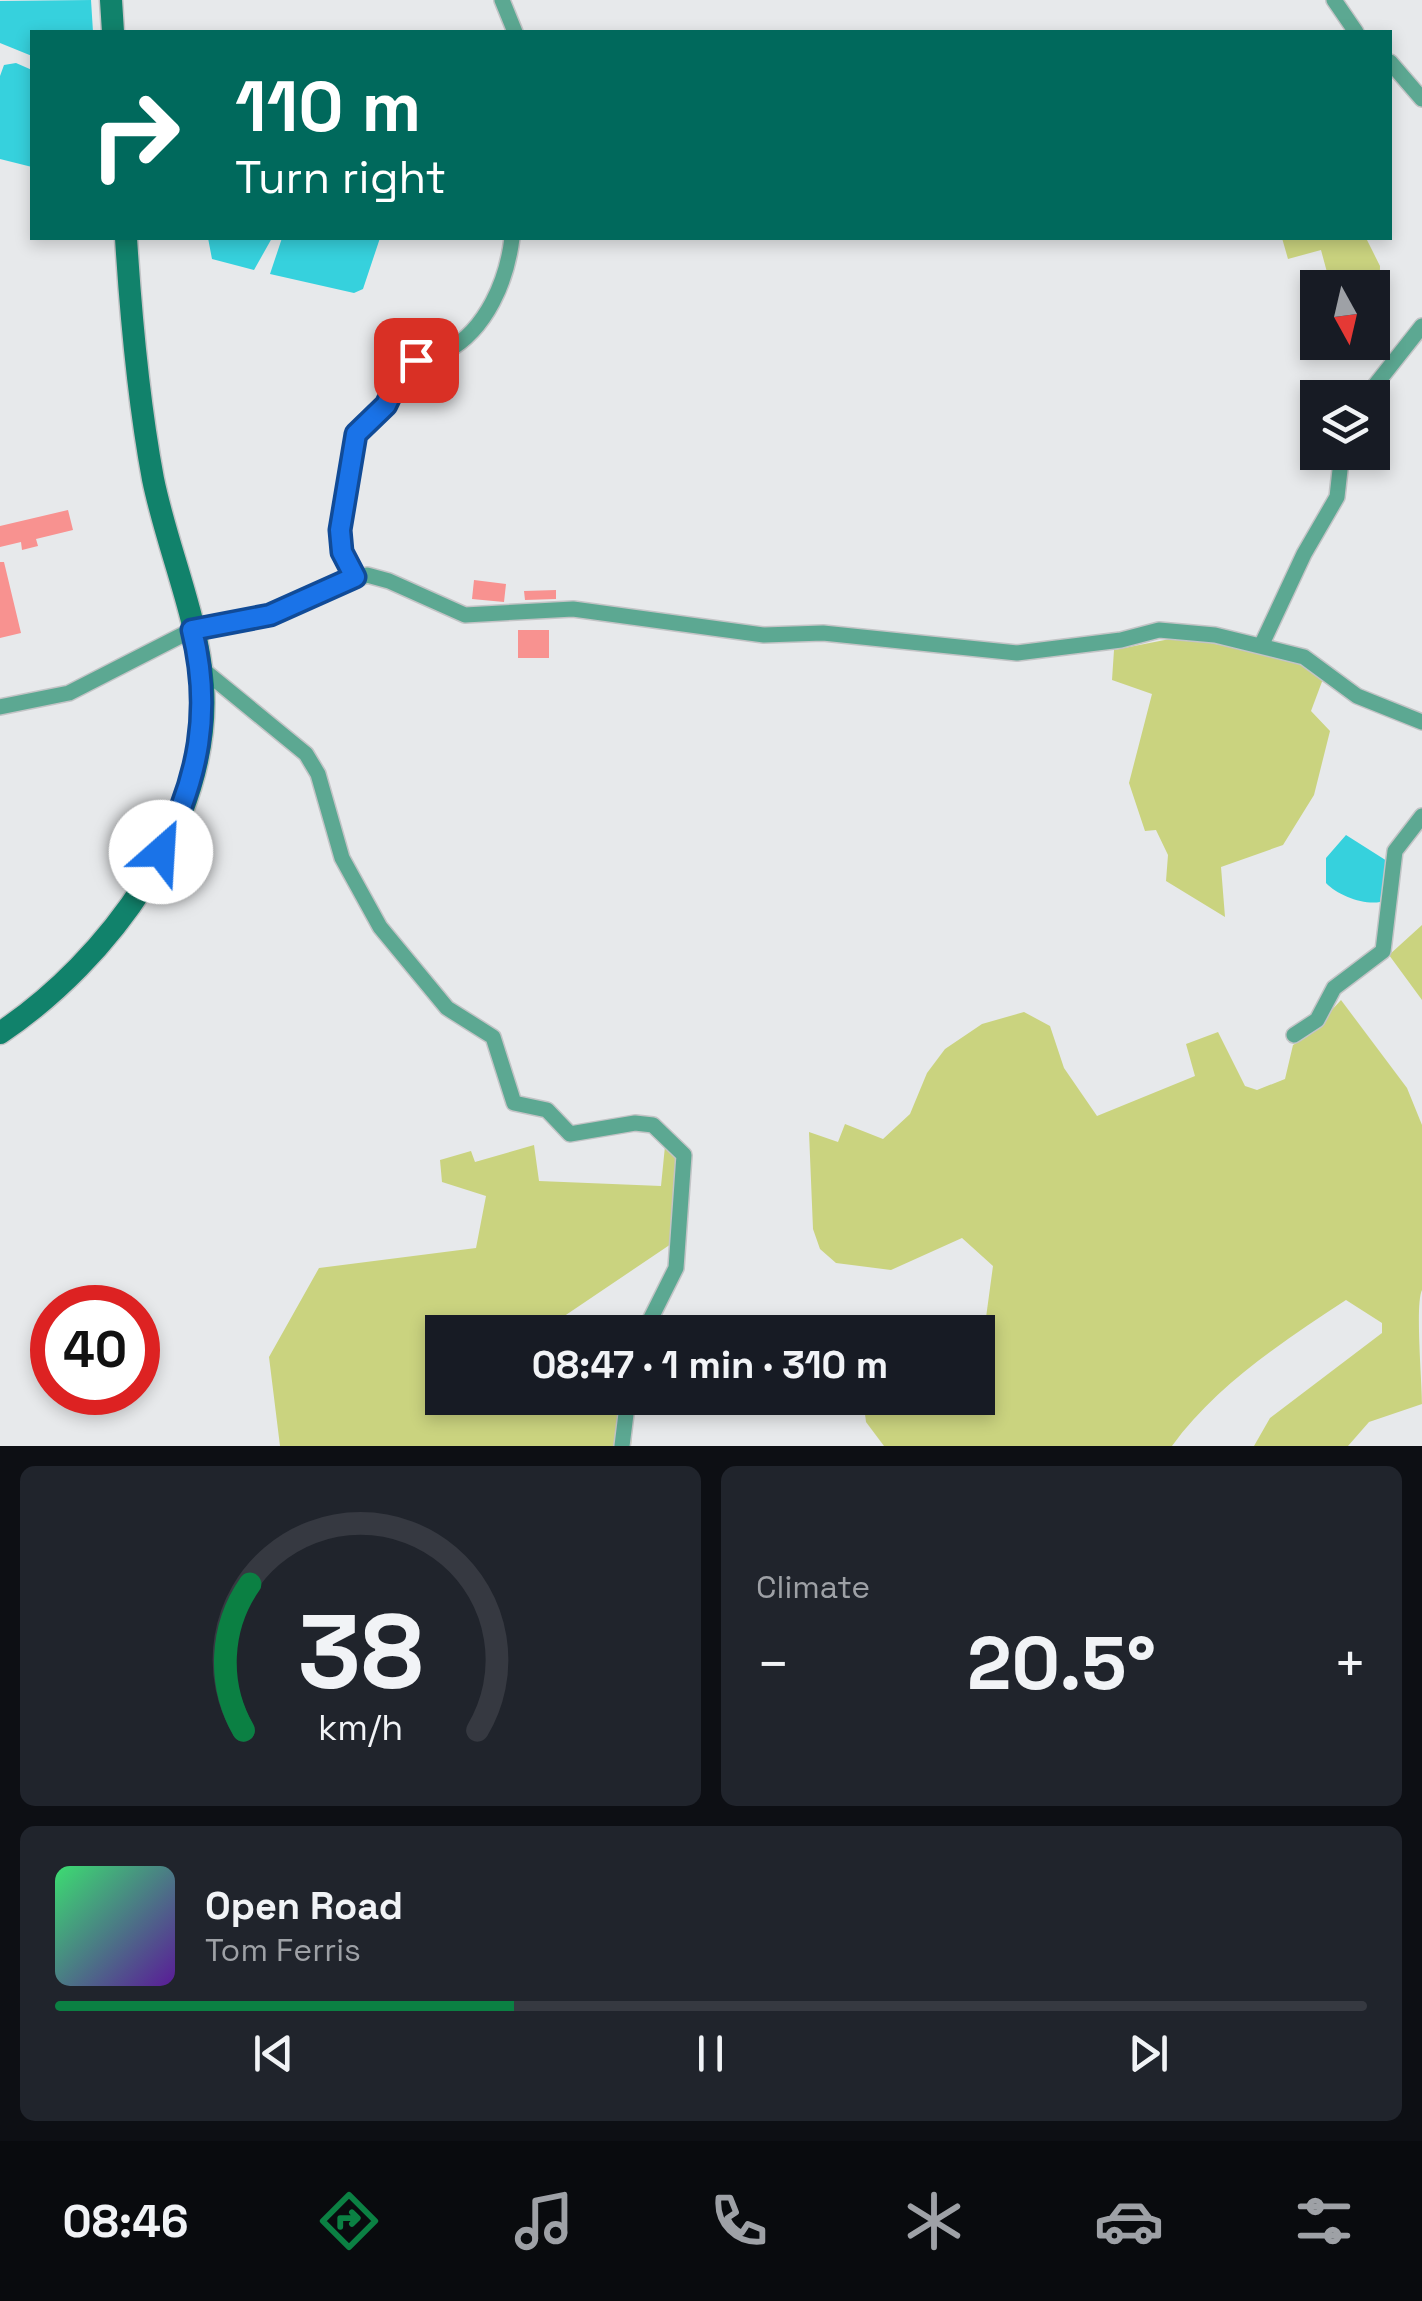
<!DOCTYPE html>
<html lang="en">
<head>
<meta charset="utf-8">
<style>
	body { margin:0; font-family:"Space Grotesk",sans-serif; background:#20242c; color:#f1f3f6; height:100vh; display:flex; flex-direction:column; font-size:38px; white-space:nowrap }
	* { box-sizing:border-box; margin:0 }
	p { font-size:32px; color:#9ea1a6 }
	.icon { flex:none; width:55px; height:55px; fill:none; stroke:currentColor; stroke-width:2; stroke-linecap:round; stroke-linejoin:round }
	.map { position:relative; height:1446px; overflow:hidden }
	.sheet { display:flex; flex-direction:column; gap:20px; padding:20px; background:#0d0f14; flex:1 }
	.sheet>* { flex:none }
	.banner { position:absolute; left:30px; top:30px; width:1362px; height:210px; border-radius:0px; box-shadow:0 5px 15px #0003; background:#00695c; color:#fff; overflow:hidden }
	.needle { width:65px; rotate:172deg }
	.buttons { position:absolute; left:1300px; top:270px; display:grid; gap:20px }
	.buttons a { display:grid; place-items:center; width:90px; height:90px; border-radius:0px; background:#171b24; box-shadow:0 5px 15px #0003; font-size:50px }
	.speed { position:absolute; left:30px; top:1285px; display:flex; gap:20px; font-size:50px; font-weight:700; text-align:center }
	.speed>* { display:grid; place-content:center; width:130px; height:130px; border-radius:50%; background:#171b24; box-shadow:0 5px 15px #0003; line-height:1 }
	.speed .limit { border:15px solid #d22; background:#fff; color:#111 }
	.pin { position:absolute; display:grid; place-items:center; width:85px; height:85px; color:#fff; margin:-42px; border-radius:20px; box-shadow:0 5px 15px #0006 }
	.me { position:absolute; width:110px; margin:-55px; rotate:26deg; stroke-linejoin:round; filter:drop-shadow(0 0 8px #0008) }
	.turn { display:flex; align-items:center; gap:35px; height:210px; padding:0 40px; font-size:45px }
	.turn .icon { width:130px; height:130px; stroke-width:2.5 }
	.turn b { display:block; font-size:70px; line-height:85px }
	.big { font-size:75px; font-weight:600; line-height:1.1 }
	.sheet .tile { flex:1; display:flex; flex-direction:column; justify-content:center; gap:15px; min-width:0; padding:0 35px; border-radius:15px; background:#20242c }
	.sheet .dial { align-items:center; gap:0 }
	.dial svg { height:260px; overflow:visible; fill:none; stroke:#363941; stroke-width:7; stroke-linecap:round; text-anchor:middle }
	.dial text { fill:#f1f3f6; stroke:none }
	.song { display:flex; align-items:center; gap:30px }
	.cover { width:120px; height:120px; border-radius:15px; background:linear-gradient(135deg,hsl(140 70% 55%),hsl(270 70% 35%)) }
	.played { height:10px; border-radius:5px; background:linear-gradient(90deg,#0b8043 35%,#363941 35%) }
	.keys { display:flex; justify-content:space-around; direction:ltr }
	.heat { display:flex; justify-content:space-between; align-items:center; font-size:55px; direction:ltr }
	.sheet .tiles { flex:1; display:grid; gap:20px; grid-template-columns:1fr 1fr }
	.tile:last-child { grid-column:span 2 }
	.trip { position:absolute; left:425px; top:1315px; width:570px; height:100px; border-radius:0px; background:#171b24; box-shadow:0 5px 15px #0003; font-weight:600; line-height:100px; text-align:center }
	.tab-bar { display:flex; height:160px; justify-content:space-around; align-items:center; background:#090b0e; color:#9ea1a6 }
	.tab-bar .icon { width:70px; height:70px }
	.tab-bar .on { color:#0b8043 }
	.tab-bar b { font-size:45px; color:#f1f3f6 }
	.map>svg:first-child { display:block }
</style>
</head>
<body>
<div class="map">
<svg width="1422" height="1446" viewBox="0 0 1422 1446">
	<rect width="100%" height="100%" fill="#e7e9eb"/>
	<path fill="#cad37f" d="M 1282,238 L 1366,238 L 1380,266 L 1379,314 L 1373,316 L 1372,288 L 1331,287 L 1321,250 L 1288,259 Z
		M 1180,637 L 1291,659 L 1323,679 L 1311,711 L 1330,731 L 1314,795 L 1283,845 L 1221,867 L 1225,917 L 1166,881 L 1168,855 L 1156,830 L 1145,831 L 1129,783 L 1152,694 L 1112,680 L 1114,650 Z
		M 1422,925 L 1422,1000 L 1389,955 Z
		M 1341,1000 L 1407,1088 L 1422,1125 L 1422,1290 C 1415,1304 1422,1380 1422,1404 L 1369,1422 L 1348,1446 L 1254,1446 L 1270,1418 L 1382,1333 L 1382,1323 L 1346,1300 C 1285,1340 1215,1386 1172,1446 L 884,1446 L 866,1422 L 863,1398 L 978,1398 L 978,1332 L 903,1332 L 945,1320 L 985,1325 L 993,1266 L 962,1238 L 891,1270 L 836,1263 L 820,1249 L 813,1229 L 809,1132 L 838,1142 L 845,1124 L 883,1139 L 910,1114 L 927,1073 L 945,1049 L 982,1024 L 1024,1012 L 1050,1026 L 1064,1068 L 1097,1116 L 1195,1076 L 1186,1044 L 1218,1032 L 1245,1086 L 1257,1090 L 1285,1079 L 1293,1045 L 1308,1036 Z
		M 534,1145 L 539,1181 L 661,1186 L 665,1146 L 677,1156 L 674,1242 L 551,1325 L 551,1332 L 442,1332 L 442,1398 L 635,1398 L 631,1446 L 280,1446 L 269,1357 L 319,1268 L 476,1248 L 486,1196 L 442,1182 L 440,1160 L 471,1151 L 475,1162 Z"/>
	<path fill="#36d1dd" d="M 91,0 L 93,32 L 32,32 L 32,56 L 0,43 L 0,1 Z
		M 16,63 L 32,70 L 32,167 L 0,159 L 0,76 L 4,65 Z
		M 208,238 L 272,238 L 254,270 L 212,259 Z
		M 282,238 L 380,238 L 363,289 L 354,293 L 270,274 Z
		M 1346,835 L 1387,861 L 1380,902 C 1363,905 1337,895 1326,883 L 1326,858 Z"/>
	<path fill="#f89290" d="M 68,510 L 73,530 L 36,539 L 38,546 L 22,550 L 21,542 L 0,547 L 0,526 Z
		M 0,562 L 4,562 L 21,633 L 0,638 Z
		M 474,580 L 506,584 L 504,602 L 472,599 Z
		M 556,590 L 556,599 L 525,600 L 524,591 Z
		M 518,630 L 549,630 L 549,658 L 518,658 Z"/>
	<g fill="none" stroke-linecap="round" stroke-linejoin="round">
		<g stroke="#c3c4c6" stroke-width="18">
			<path id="street" d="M 502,0 L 515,32
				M 1334,0 L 1356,32
				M 1390,62 L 1422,99
				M 1365,398 L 1422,326
				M 355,577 L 342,552 L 340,530 L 356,434 L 386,405 L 403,369 C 417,359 432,358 447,351 C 487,329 507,280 512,238
				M 1261,646 L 1304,554 L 1337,497 L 1342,452
				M 201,668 L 306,754 L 318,774 L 342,858 L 380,927 L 447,1008 L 493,1037 L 514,1103 L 547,1110 L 570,1134 L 635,1123 L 653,1125 L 684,1155 L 676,1268 L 644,1332
				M 0,707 L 69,693 L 192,630 L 270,615 L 367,575 L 389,581 L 465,615 L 573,609 L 764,635 L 823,633 L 1017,653 L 1121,640 L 1159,630 L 1215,635 L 1304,657 L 1357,696 L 1422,722
				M 1294,1035 L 1317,1020 L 1334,988 L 1383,951 L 1395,851 L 1422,816
				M 622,1446 L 628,1398"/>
		</g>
		<g stroke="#c3c4c6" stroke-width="25">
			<path id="secondary" d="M 111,0 L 113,32
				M 0,1033 C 108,961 212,821 203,686 C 198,616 167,548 153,479 C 138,399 131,318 126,238"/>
		</g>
		<use href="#street" stroke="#5ca892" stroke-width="15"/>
		<use href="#secondary" stroke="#11826b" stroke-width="22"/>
	</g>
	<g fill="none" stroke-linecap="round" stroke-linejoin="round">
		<g stroke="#114b97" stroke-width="25">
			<path id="route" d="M 161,852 C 199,778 212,710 192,630 L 270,615 L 355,577 L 342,552 L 340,530 L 356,434 L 386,405 L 403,369 L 416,360"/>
		</g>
		<use href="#route" stroke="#1a73e8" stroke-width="18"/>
	</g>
</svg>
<div class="buttons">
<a><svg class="needle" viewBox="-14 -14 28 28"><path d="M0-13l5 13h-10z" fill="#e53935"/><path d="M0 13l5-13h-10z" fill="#9ea1a6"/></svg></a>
<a><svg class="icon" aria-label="layers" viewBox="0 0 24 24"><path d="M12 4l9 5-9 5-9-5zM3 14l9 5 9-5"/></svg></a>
</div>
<div class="speed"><div class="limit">40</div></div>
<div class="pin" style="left:416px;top:360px;background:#d93025"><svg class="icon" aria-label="arrive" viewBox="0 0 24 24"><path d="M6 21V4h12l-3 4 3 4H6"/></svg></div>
<svg class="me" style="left:161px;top:852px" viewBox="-20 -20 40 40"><circle r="19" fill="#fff"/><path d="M0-13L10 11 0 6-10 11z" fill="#1a73e8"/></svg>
<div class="trip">08:47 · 1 min · 310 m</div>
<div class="banner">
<div class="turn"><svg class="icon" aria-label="right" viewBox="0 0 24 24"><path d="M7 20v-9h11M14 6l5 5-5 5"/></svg><div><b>110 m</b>Turn right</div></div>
</div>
</div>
<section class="sheet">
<div class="tiles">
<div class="tile dial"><svg viewBox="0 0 100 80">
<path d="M14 69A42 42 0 1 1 86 69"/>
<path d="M14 69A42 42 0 0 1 16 24" stroke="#0b8043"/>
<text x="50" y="56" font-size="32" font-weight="700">38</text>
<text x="50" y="72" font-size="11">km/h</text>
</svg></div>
<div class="tile"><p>Climate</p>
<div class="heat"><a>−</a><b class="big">20.5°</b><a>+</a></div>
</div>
<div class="tile">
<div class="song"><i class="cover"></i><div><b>Open Road</b><p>Tom Ferris</p></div></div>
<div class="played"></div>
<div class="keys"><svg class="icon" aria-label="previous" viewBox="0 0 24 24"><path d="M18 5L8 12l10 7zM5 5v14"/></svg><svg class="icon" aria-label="pause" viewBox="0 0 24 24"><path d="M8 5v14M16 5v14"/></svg><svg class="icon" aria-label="next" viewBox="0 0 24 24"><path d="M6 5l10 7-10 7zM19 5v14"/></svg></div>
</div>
</div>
</section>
<nav class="tab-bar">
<b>08:46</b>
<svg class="icon on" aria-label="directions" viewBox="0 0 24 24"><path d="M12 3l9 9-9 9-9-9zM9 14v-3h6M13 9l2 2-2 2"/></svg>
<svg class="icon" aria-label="music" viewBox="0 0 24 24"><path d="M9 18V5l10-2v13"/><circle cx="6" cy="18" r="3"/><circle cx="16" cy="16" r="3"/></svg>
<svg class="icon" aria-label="phone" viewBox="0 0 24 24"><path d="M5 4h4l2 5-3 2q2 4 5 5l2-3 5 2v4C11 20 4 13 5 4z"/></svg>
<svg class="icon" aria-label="climate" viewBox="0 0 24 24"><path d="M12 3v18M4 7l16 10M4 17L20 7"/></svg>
<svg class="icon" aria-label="car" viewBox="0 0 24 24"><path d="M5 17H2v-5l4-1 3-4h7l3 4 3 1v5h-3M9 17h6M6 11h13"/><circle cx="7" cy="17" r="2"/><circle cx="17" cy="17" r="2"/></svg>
<svg class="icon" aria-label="filters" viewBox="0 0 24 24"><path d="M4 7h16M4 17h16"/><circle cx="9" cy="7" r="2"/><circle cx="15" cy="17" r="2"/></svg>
</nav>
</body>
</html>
